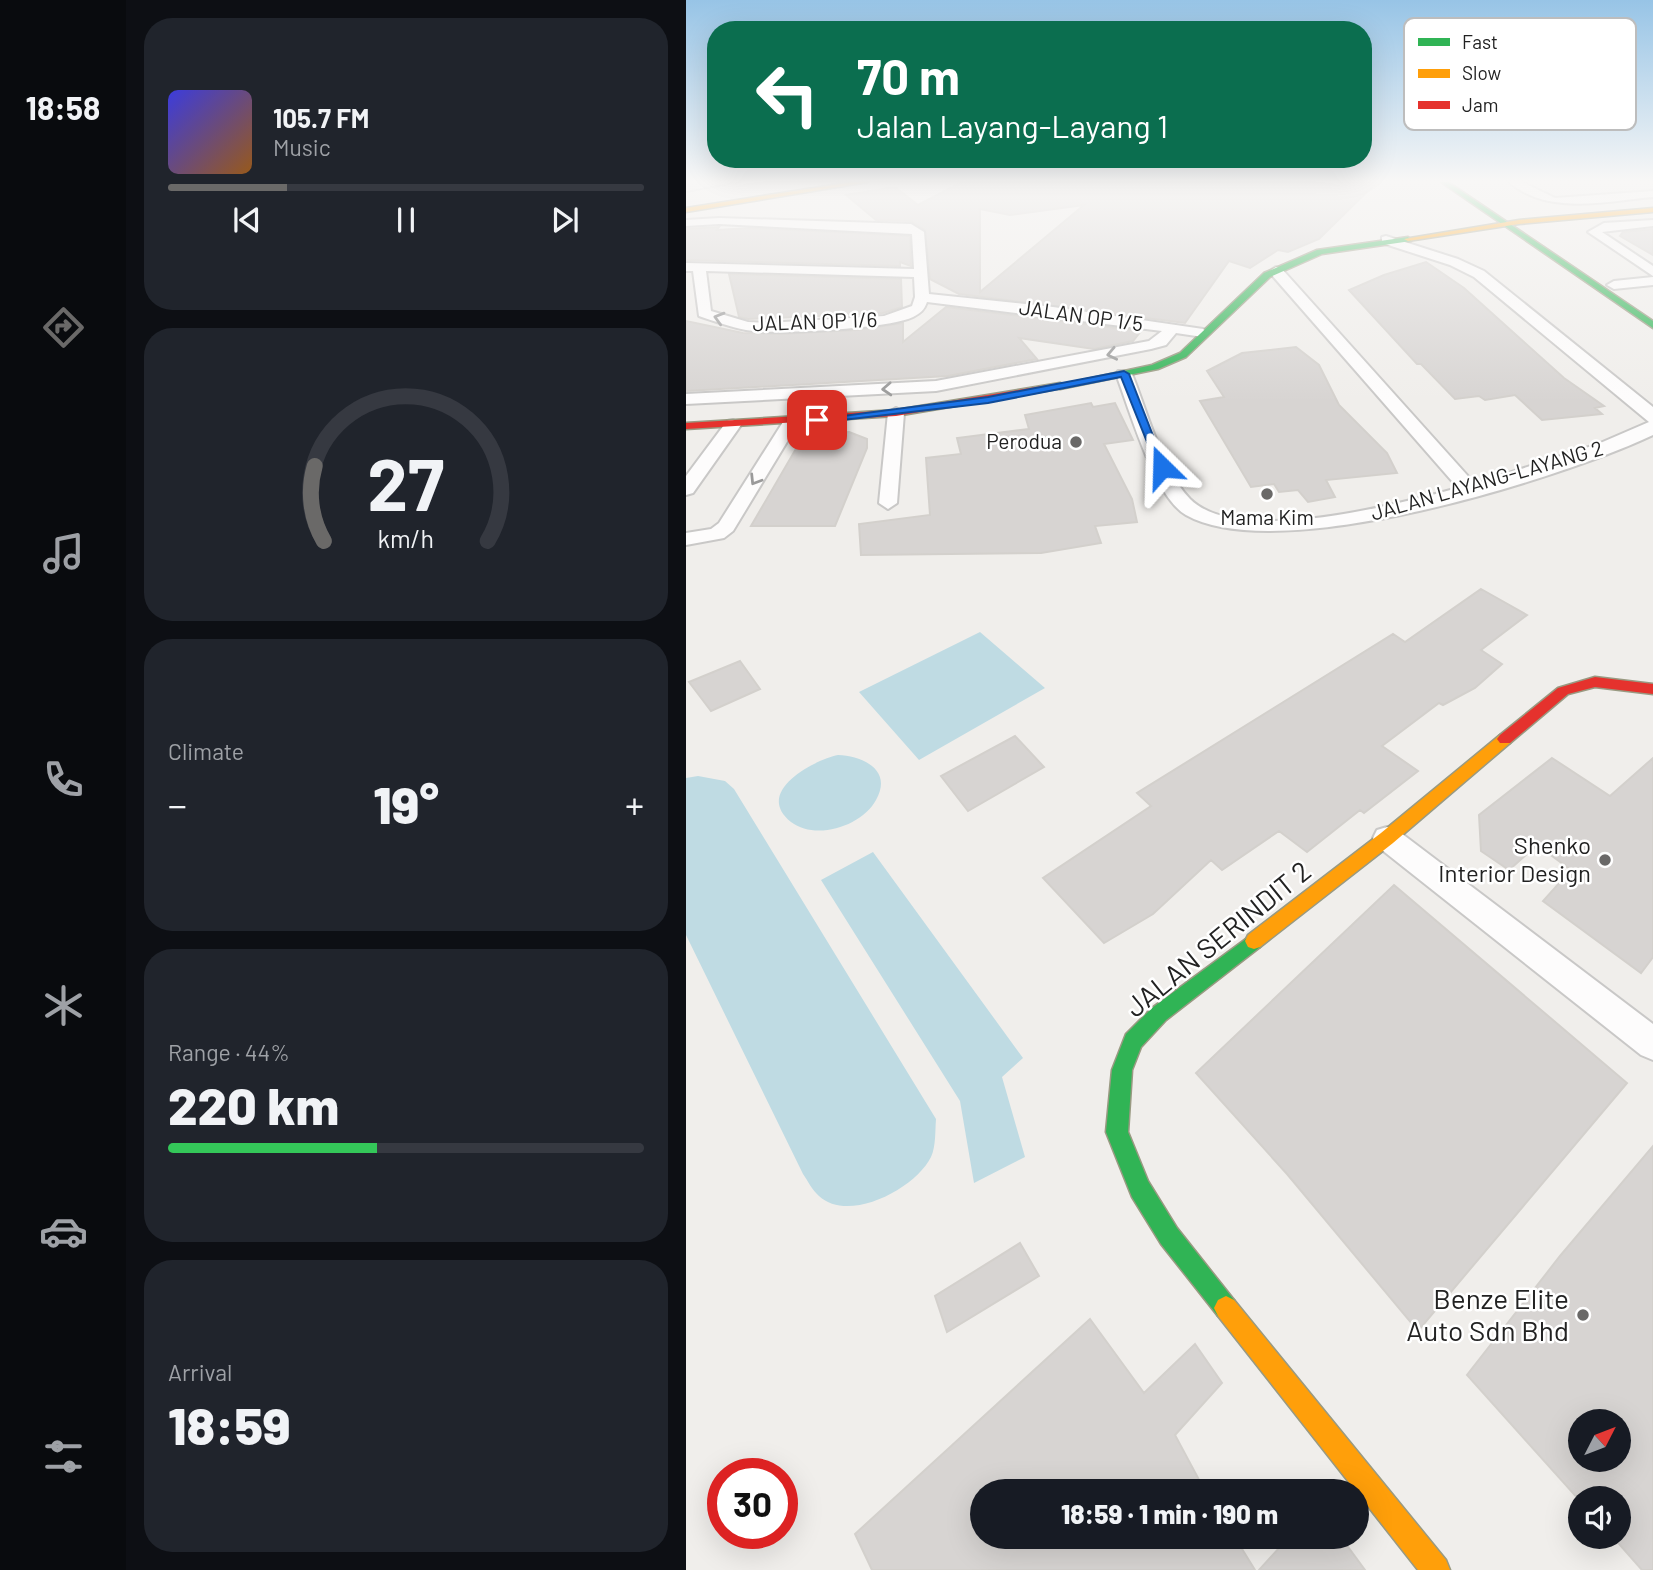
<!DOCTYPE html>
<html lang="en">
<head>
<meta charset="utf-8">
<style>
	body { margin:0; font-family:Barlow,sans-serif; background:#20242c; color:#f1f3f6; height:100vh; display:flex; flex-direction:column; font-size:26px; white-space:nowrap }
	* { box-sizing:border-box; margin:0 }
	p { font-size:23px; color:#9ea1a6 }
	.icon { flex:none; width:38px; height:38px; fill:none; stroke:currentColor; stroke-width:2; stroke-linecap:round; stroke-linejoin:round }
	.map { position:relative; flex:1; overflow:hidden }
	.sheet { display:flex; flex-direction:column; gap:18px; padding:18px; background:#0d0f14; width:560px }
	.sheet>* { flex:none }
	.banner { position:absolute; left:21px; top:21px; width:665px; height:147px; border-radius:28px; box-shadow:0 7px 28px #0002; background:#0b6e4f; color:#fff; overflow:hidden }
	.needle { width:46px; rotate:48deg }
	.buttons { position:absolute; left:882px; top:1409px; display:grid; gap:14px }
	.buttons a { display:grid; place-items:center; width:63px; height:63px; border-radius:50%; background:#171b24; box-shadow:0 7px 28px #0002; font-size:35px }
	.speed { position:absolute; left:21px; top:1458px; display:flex; gap:14px; font-size:35px; font-weight:700; text-align:center }
	.speed>* { display:grid; place-content:center; width:91px; height:91px; border-radius:50%; background:#171b24; box-shadow:0 7px 28px #0002; line-height:1 }
	.speed .limit { border:10px solid #d22; background:#fff; color:#111 }
	.pin { position:absolute; display:grid; place-items:center; width:60px; height:60px; color:#fff; margin:-30px; border-radius:14px; box-shadow:0 4px 10px #0006 }
	.me { position:absolute; width:77px; margin:-38px; rotate:338deg; stroke-linejoin:round; filter:drop-shadow(0 0 5px #0008) }
	.turn { display:flex; align-items:center; gap:24px; height:147px; padding:0 35px; font-size:32px }
	.turn .icon { width:91px; height:91px; stroke-width:2.5 }
	.turn b { display:block; font-size:49px; line-height:60px }
	.big { font-size:52px; font-weight:800; line-height:1.1 }
	.sheet .widget { flex:1; display:flex; flex-direction:column; justify-content:center; gap:10px; min-width:0; padding:0 24px; border-radius:28px; background:#20242c }
	.sheet .dial { align-items:center; gap:0 }
	.dial svg { height:182px; overflow:visible; fill:none; stroke:#363941; stroke-width:7; stroke-linecap:round; text-anchor:middle }
	.dial text { fill:#f1f3f6; stroke:none }
	.song { display:flex; align-items:center; gap:21px }
	.cover { width:84px; height:84px; border-radius:10px; background:linear-gradient(135deg,hsl(240 70% 55%),hsl(30 70% 35%)) }
	.played { height:7px; border-radius:4px; background:linear-gradient(90deg,#6a6968 25%,#363941 25%) }
	.keys { display:flex; justify-content:space-around; direction:ltr }
	.heat { display:flex; justify-content:space-between; align-items:center; font-size:38px; direction:ltr }
	.charge { height:10px; border-radius:5px; background:linear-gradient(90deg,#34c759 44%,#363941 0) }
	.trip { position:absolute; left:284px; top:1479px; width:399px; height:70px; border-radius:35px; background:#171b24; box-shadow:0 7px 28px #0002; font-weight:800; line-height:70px; text-align:center }
	main { display:flex; flex:1; min-height:0 }
	.dock { display:flex; flex-direction:column; width:126px; justify-content:space-around; align-items:center; background:#090b0e; color:#9ea1a6 }
	.dock .icon { width:49px; height:49px }
	.dock .current { color:#6a6968 }
	.dock b { font-size:32px; color:#f1f3f6 }
	.map>svg:first-child { display:block }
</style>
</head>
<body>
<main>
<nav class="dock">
<b>18:58</b>
<svg class="icon current" aria-label="directions" viewBox="0 0 24 24"><path d="M12 3l9 9-9 9-9-9zM9 14v-3h6M13 9l2 2-2 2"/></svg>
<svg class="icon" aria-label="music" viewBox="0 0 24 24"><path d="M9 18V5l10-2v13"/><circle cx="6" cy="18" r="3"/><circle cx="16" cy="16" r="3"/></svg>
<svg class="icon" aria-label="phone" viewBox="0 0 24 24"><path d="M5 4h4l2 5-3 2q2 4 5 5l2-3 5 2v4C11 20 4 13 5 4z"/></svg>
<svg class="icon" aria-label="climate" viewBox="0 0 24 24"><path d="M12 3v18M4 7l16 10M4 17L20 7"/></svg>
<svg class="icon" aria-label="car" viewBox="0 0 24 24"><path d="M5 17H2v-5l4-1 3-4h7l3 4 3 1v5h-3M9 17h6M6 11h13"/><circle cx="7" cy="17" r="2"/><circle cx="17" cy="17" r="2"/></svg>
<svg class="icon" aria-label="filters" viewBox="0 0 24 24"><path d="M4 7h16M4 17h16"/><circle cx="9" cy="7" r="2"/><circle cx="15" cy="17" r="2"/></svg>
</nav>
<section class="sheet">
<div class="widget">
<div class="song"><i class="cover"></i><div><b>105.7 FM</b><p>Music</p></div></div>
<div class="played"></div>
<div class="keys"><svg class="icon" aria-label="previous" viewBox="0 0 24 24"><path d="M18 5L8 12l10 7zM5 5v14"/></svg><svg class="icon" aria-label="pause" viewBox="0 0 24 24"><path d="M8 5v14M16 5v14"/></svg><svg class="icon" aria-label="next" viewBox="0 0 24 24"><path d="M6 5l10 7-10 7zM19 5v14"/></svg></div>
</div>
<div class="widget dial"><svg viewBox="0 0 100 80">
<path d="M14 69A42 42 0 1 1 86 69"/>
<path d="M14 69A42 42 0 0 1 10 36" stroke="#6a6968"/>
<text x="50" y="56" font-size="32" font-weight="700">27</text>
<text x="50" y="72" font-size="11">km/h</text>
</svg></div>
<div class="widget"><p>Climate</p>
<div class="heat"><a>−</a><b class="big">19°</b><a>+</a></div>
</div>
<div class="widget"><p>Range · 44%</p><b class="big">220 km</b><div class="charge"></div></div>
<div class="widget"><p>Arrival</p><b class="big">18:59</b></div>
</section>
<div class="map">
<svg width="967" height="1570" viewBox="0 0 967 1570">
	<rect width="100%" height="100%" fill="#f0eeeb"/>
	<path fill="#bfdbe3" d="M 294,632 L 359,688 L 233,760 L 173,692 Z
		M 152,755 C 177,756 207,770 190,800 C 176,826 130,841 105,822 C 67,792 128,760 152,755 Z
		M 12,776 L 39,781 L 48,789 L 250,1119 C 249,1131 250,1146 245,1157 C 230,1188 163,1224 133,1196 C 126,1190 122,1181 117,1174 L 0,935 L 0,778 Z
		M 187,852 L 337,1058 L 316,1077 L 339,1157 L 288,1183 L 274,1101 L 135,880 Z"/>
	<path fill="#d7d4d2" stroke="#d3d0cc" stroke-width="2" fill-rule="evenodd" d="M 276,182 L 691,182 L 633,239 L 602,252 L 592,250 L 564,268 L 543,261 L 499,323 L 273,294 L 244,279 L 239,230 L 225,221 L 190,220 L 160,195 L 209,187 L 232,205 ZM 398,205 L 294,292 L 294,209 L 324,215 Z
		M 33,227 L 31,230 L 64,228 L 224,236 L 225,266 L 214,262 L 214,266 L 0,260 L 0,229 Z
		M 967,229 L 967,255 L 934,236 L 937,232 Z
		M 740,262 L 778,288 L 878,378 L 918,406 L 909,408 L 916,414 L 856,420 L 829,395 L 799,400 L 793,396 L 769,399 L 735,364 L 731,364 L 663,290 L 698,275 Z
		M 43,274 L 215,279 L 216,307 L 197,313 L 62,319 L 53,317 Z
		M 260,307 L 455,331 L 447,341 L 408,349 L 333,338 L 351,359 L 262,376 L 0,391 L 0,321 L 57,333 L 94,334 L 171,330 L 217,323 L 217,342 Z
		M 610,347 L 633,365 L 653,405 L 701,453 L 711,473 L 640,480 L 649,497 L 622,502 L 612,490 L 593,492 L 588,484 L 565,487 L 514,401 L 538,397 L 521,371 L 556,353 Z
		M 405,403 L 407,407 L 429,403 L 447,440 L 418,444 L 446,499 L 451,522 L 409,526 L 415,543 L 355,553 L 175,555 L 173,524 L 244,515 L 240,458 L 275,454 L 271,438 L 343,429 L 339,415 Z
		M 163,432 L 181,439 L 181,448 L 149,526 L 65,526 L 118,435 Z
		M 795,589 L 841,615 L 795,650 L 816,664 L 789,688 L 757,705 L 753,703 L 696,746 L 732,771 L 678,813 L 674,810 L 621,852 L 593,831 L 536,870 L 525,860 L 467,914 L 418,943 L 357,878 L 465,806 L 451,793 L 707,634 L 719,642 Z
		M 54,661 L 74,689 L 25,711 L 3,682 Z
		M 329,736 L 358,767 L 282,811 L 255,776 Z
		M 866,758 L 924,796 L 967,758 L 967,957 L 955,973 L 857,901 L 885,870 L 851,845 L 823,870 L 795,851 L 793,815 Z
		M 708,885 L 941,1083 L 732,1331 L 601,1174 L 510,1073 Z
		M 967,1146 L 967,1570 L 956,1570 L 926,1536 L 933,1536 L 933,1498 L 894,1498 L 894,1501 L 781,1375 L 874,1256 ZM 894,1421 L 933,1421 L 933,1460 L 894,1460 Z
		M 334,1243 L 353,1276 L 261,1332 L 249,1296 Z
		M 404,1319 L 458,1393 L 509,1344 L 536,1383 L 489,1435 L 519,1491 L 296,1491 L 296,1536 L 548,1536 L 569,1570 L 186,1570 L 169,1534 Z
		M 604,1536 L 654,1536 L 679,1570 L 573,1570 Z"/>
	<g fill="none" stroke-linecap="round" stroke-linejoin="round">
		<g stroke="#c9c8c7" stroke-width="4">
			<path id="street" d="M 823,182 L 836,182 L 869,198 L 967,191 L 967,197 C 920,201 862,216 823,182 Z
				M 33,218 L 225,224 L 238,232 L 243,294 L 367,307 L 517,329 L 524,333 L 517,337 L 490,333 L 480,345 L 465,349 L 250,391 L 0,404 L 0,394 L 250,381 L 463,341 L 476,331 L 241,302 C 238,310 235,313 227,317 C 202,329 88,335 60,330 C 44,327 28,321 13,316 L 7,271 L 0,271 L 0,263 L 228,269 L 226,234 L 33,224 L 0,226 L 0,220 ZM 20,271 L 228,277 L 229,297 L 226,306 L 198,316 L 81,323 L 62,322 L 25,311 Z
				M 967,220 L 967,226 L 916,232 L 967,266 L 967,276 L 902,232 L 918,223 Z
				M 700,236 L 772,259 L 798,271 L 967,407 L 967,435 C 874,479 592,567 500,515 C 468,497 443,408 430,374 L 432,371 L 444,371 L 446,374 C 461,411 476,470 504,499 C 552,547 713,504 772,488 L 585,274 L 584,271 L 590,267 L 595,268 L 789,484 L 912,444 L 963,422 L 788,277 L 764,265 L 696,243 L 696,237 Z
				M 967,277 L 967,285 L 928,289 L 921,285 L 928,281 Z
				M 210,408 L 218,413 L 211,503 L 202,509 L 193,503 L 202,413 Z
				M 105,417 L 113,422 L 47,531 L 38,538 L 0,545 L 0,533 L 25,529 L 33,523 L 97,422 Z
				M 47,420 L 55,425 L 7,493 L 0,495 L 0,476 L 41,421 Z
				M 701,827 L 711,830 L 967,1024 L 967,1060 L 955,1055 L 691,846 L 687,838 L 691,830 Z"/>
		</g>
		<g stroke="#999a82" stroke-width="3">
			<path id="fast" d="M 755,182 L 762,182 L 967,321 L 967,328 Z
				M 722,237 L 725,241 L 636,254 L 584,277 L 500,357 L 472,369 L 374,389 L 369,386 L 466,365 L 494,353 L 578,273 L 631,250 Z
				M 568,933 L 574,935 L 577,941 L 574,947 L 480,1020 L 455,1047 L 446,1070 L 442,1132 L 462,1181 L 491,1228 L 548,1300 L 552,1308 L 548,1316 L 540,1320 L 532,1316 L 475,1244 L 446,1197 L 420,1132 L 426,1070 L 440,1034 L 466,1008 Z"/>
		</g>
		<g stroke="#999a82" stroke-width="3">
			<path id="slow" d="M 166,182 L 182,182 L 0,212 L 0,208 Z
				M 967,208 L 967,212 L 833,224 L 722,241 L 718,239 L 833,220 Z
				M 819,734 L 827,739 L 824,743 L 707,843 L 574,947 L 568,949 L 562,947 L 559,941 L 562,935 L 695,833 L 814,735 Z
				M 540,1296 L 548,1300 L 760,1560 L 764,1570 L 732,1570 L 532,1316 L 528,1308 L 532,1300 Z"/>
		</g>
		<g stroke="#999a82" stroke-width="3">
			<path id="jam" d="M 374,383 L 377,384 L 377,388 L 210,416 L 0,429 L 0,423 L 210,410 Z
				M 909,677 L 967,684 L 967,694 L 909,687 L 882,694 L 824,743 L 814,743 L 811,739 L 814,735 L 872,688 Z"/>
		</g>
		<use href="#street" fill="#fdfcfc" fill-rule="evenodd"/>
		<use href="#fast" fill="#30b455" fill-rule="evenodd"/>
		<use href="#slow" fill="#ff9f0a" fill-rule="evenodd"/>
		<use href="#jam" fill="#e5322d" fill-rule="evenodd"/>
		<path stroke="#ccc" stroke-width="2" d="M 0,192 L 54,182"/>
	</g>
	<defs><path id="oneway-chevron" d="M-2-3.5L2.5 0L-2 3.5" fill="none" stroke-width="1.6" stroke-linecap="round" stroke-linejoin="round" transform="scale(1.75)"/></defs>
	<g stroke="#9a9a9a">
		<use href="#oneway-chevron" transform="translate(33 318) rotate(-164)"/>
		<use href="#oneway-chevron" transform="translate(426 354) rotate(168)"/>
		<use href="#oneway-chevron" transform="translate(201 389) rotate(177)"/>
		<use href="#oneway-chevron" transform="translate(69 480) rotate(122)"/>
	</g>
	<linearGradient id="sky" x2="0" y2="1"><stop stop-color="#97c4e6"/><stop offset="0.45" stop-color="#f8f7f6"/><stop offset="1" stop-color="#f8f7f6" stop-opacity="0"/></linearGradient>
	<rect width="967" height="402" fill="url(#sky)"/>
	<path fill="#1a73e8" stroke="#114b97" stroke-width="2" d="M 438,371 L 443,374 L 480,469 L 471,467 L 435,377 L 302,403 L 131,423 L 126,420 L 302,397 Z"/>
	<g fill="#6a6968" stroke="#fff" stroke-width="2.5">
		<circle cx="390" cy="442" r="7"/>
		<circle cx="581" cy="494" r="7"/>
		<circle cx="919" cy="860" r="7"/>
		<circle cx="897" cy="1315" r="7"/>
	</g>
	<g text-anchor="middle" stroke-width="5" stroke-linejoin="round" paint-order="stroke">
		<g font-size="21" fill="#222" stroke="#fff">
			<text transform="translate(395 316) rotate(8)" y="7">JALAN OP 1/5</text>
			<text transform="translate(129 322) rotate(-2)" y="7">JALAN OP 1/6</text>
			<text transform="translate(801 481) rotate(-16)" y="7">JALAN LAYANG-LAYANG 2</text>
		</g>
		<g font-size="21" fill="#222" stroke="#fff" text-anchor="end">
			<text x="376" y="449">Perodua</text>
			<text x="581" y="525" text-anchor="middle">Mama Kim</text>
		</g>
		<g font-size="24" fill="#222" stroke="#fff" text-anchor="end">
			<text x="905" y="854">Shenko<tspan x="905" dy="28">Interior Design</tspan></text>
		</g>
		<g font-size="28" fill="#222" stroke="#fff">
			<text transform="translate(532 939) rotate(-39)" y="10">JALAN SERINDIT 2</text>
		</g>
		<g font-size="28" fill="#222" stroke="#fff" text-anchor="end">
			<text x="883" y="1309">Benze Elite<tspan x="883" dy="32">Auto Sdn Bhd</tspan></text>
		</g>
	</g>
	<rect x="718" y="18" width="232" height="112" rx="10" fill="#fff" stroke="#bdbdbd" stroke-width="2"/>
	<rect x="732" y="38" width="32" height="8" fill="#30b455"/>
	<rect x="732" y="69" width="32" height="9" fill="#ff9f0a"/>
	<rect x="732" y="101" width="32" height="8" fill="#e5322d"/>
	<g font-size="19" fill="#222">
		<text x="776" y="49">Fast</text>
		<text x="776" y="80">Slow</text>
		<text x="776" y="112">Jam</text>
	</g>
</svg>
<div class="buttons">
<a><svg class="needle" viewBox="-14 -14 28 28"><path d="M0-13l5 13h-10z" fill="#e53935"/><path d="M0 13l5-13h-10z" fill="#9ea1a6"/></svg></a>
<a><svg class="icon" aria-label="sound" viewBox="0 0 24 24"><path d="M4 9h4l5-4v14l-5-4H4zM17 9q2 3 0 6"/></svg></a>
</div>
<div class="speed"><div class="limit">30</div></div>
<div class="pin" style="left:131px;top:420px;background:#d93025"><svg class="icon" aria-label="arrive" viewBox="0 0 24 24"><path d="M6 21V4h12l-3 4 3 4H6"/></svg></div>
<svg class="me" style="left:476px;top:467px" viewBox="-20 -20 40 40"><path d="M0-17L14 15 0 8-14 15z" fill="#1a73e8" stroke="#fff" stroke-width="4"/></svg>
<div class="trip">18:59 · 1 min · 190 m</div>
<div class="banner">
<div class="turn"><svg class="icon" aria-label="left" viewBox="0 0 24 24"><path d="M17 20v-9H6M10 6l-5 5 5 5"/></svg><div><b>70 m</b>Jalan Layang-Layang 1</div></div>
</div>
</div>
</main>
</body>
</html>
